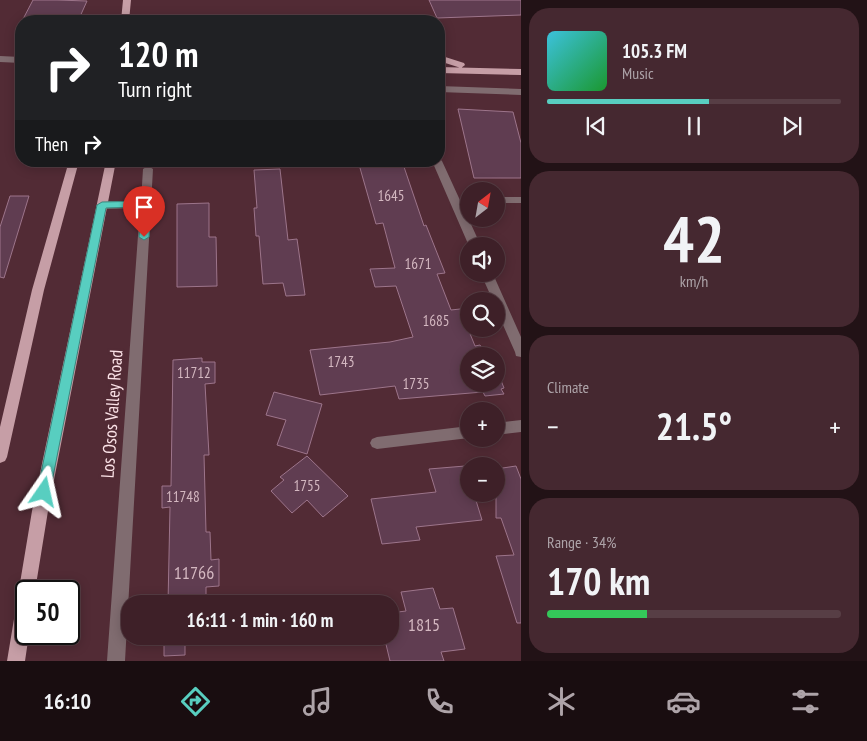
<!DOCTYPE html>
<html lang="en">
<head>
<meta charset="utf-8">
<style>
	body { margin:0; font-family:"PT Sans Narrow",sans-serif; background:#452830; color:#f1f3f6; height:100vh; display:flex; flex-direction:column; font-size:19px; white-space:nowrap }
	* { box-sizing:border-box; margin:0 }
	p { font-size:16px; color:#ada3a8 }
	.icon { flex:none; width:28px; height:28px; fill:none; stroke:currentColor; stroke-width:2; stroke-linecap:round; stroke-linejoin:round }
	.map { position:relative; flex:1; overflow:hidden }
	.side { display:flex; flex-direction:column; gap:8px; padding:8px; background:#221216; width:346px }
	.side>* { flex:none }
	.guide { position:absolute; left:15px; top:15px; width:430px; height:152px; border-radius:20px; box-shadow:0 2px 12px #0003,0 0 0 1px #573e45; background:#202124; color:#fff; overflow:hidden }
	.needle { width:32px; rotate:31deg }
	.buttons { position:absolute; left:460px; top:182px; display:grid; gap:10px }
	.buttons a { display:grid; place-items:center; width:45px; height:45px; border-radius:50%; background:#3e2028; box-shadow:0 2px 12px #0003,0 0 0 1px #573e45; font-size:25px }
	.speed { position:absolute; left:15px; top:580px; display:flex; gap:10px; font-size:25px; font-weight:700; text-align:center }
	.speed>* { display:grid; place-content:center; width:65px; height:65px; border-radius:50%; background:#3e2028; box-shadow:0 2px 12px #0003,0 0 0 1px #573e45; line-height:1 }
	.speed .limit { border:2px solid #111; border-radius:8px; background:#fff; color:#111 }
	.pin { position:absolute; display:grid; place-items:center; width:42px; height:42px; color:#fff; margin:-51px -21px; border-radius:50% 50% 50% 0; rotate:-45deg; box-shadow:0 0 5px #0007 }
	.pin .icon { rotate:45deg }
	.me { position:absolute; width:55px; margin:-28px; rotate:11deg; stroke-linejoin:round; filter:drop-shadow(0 0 4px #0008) }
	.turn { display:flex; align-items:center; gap:18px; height:105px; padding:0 20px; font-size:22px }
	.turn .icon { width:65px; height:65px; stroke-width:2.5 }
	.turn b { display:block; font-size:35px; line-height:42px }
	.then { display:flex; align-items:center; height:48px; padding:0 20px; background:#0003; gap:10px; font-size:19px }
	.big { font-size:38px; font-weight:800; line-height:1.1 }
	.side .card { flex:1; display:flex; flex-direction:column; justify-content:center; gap:8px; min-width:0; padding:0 18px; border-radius:20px; background:#452830 }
	.side .dial { align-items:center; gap:0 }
	.dial b { font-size:65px; line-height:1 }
	.song { display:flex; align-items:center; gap:15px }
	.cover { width:60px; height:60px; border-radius:8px; background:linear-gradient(135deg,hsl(190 70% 55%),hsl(130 70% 35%)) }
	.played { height:5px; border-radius:2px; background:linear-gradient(90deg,#58cec0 55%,#573e45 55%) }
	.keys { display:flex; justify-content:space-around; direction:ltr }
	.heat { display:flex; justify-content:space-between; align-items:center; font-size:28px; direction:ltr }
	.charge { height:8px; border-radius:4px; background:linear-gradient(90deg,#34c759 34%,#573e45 0) }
	.trip { position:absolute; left:121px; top:595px; width:278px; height:50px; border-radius:20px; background:#3e2028; box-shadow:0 2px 12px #0003,0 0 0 1px #573e45; font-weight:800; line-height:50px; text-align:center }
	.menu { display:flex; height:80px; justify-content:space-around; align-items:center; background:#190d10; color:#ada3a8 }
	.menu .icon { width:35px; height:35px }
	.menu .on { color:#58cec0 }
	.menu b { font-size:22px; color:#f1f3f6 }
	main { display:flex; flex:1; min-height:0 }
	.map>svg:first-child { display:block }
</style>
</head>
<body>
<main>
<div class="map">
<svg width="521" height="661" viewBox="0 0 521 661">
	<rect width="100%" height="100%" fill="#522b35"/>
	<path fill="#603d51" stroke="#9d758b" d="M 33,0 L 57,0 L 87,1 L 78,21 L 22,21 Z
		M 429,0 L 521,0 L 521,15 L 437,18 Z
		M 458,109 L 513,112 L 521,143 L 521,178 L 474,178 Z
		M 358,161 L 402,161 L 424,226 L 426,225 L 445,273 L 437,274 L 451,310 L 460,309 L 475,346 L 480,345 L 487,356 L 469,356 L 469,384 L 496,384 L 496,373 L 498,373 L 504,388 L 501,389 L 504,394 L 485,396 L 483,392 L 399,399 L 395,386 L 320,395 L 310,350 L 390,342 L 413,337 L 396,286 L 375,287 L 370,269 L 395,268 L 383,223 L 376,224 Z
		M 280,169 L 288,240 L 297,239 L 305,295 L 286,296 L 283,283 L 263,284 L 259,236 L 256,236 L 254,208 L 257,208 L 254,170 Z
		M 10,196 L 29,196 L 4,278 L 0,277 L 0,227 Z
		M 209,203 L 209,237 L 216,237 L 217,286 L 177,287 L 177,204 Z
		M 202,358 L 202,362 L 215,362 L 215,383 L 205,384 L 209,455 L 204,455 L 206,532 L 210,532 L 211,560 L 219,559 L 219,586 L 206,587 L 206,604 L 168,604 L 170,507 L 162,508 L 162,486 L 171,486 L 173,360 Z
		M 274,392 L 322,404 L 307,454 L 277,445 L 286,420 L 266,415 Z
		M 307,456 L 348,496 L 323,517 L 307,500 L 292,513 L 271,491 L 284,480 L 280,477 Z
		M 465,466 L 469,478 L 469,494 L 474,494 L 482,520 L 416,527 L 420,540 L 382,544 L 371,499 L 436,492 L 429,469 Z
		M 516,466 L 521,479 L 521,623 L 517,623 L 496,556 L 514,555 L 501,518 L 496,518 L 496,469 Z
		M 433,588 L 440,609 L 453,608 L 465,649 L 441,652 L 444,661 L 390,661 L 384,636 L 390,636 L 390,613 L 406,611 L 401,592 Z
		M 164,636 L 185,636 L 185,655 L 164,656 Z"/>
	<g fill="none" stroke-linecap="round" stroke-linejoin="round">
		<path fill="#806c70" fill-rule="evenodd" d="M 0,56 L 21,57 L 21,63 L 0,62 Z
			M 439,86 L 521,89 L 521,95 L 439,92 Z
			M 439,158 L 442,161 L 481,246 L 469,246 L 432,161 L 439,161 Z
			M 148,166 L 153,169 L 125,661 L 107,661 L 140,208 L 102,209 L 97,205 L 102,201 L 141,201 L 143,169 Z
			M 496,197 L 521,197 L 521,203 L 496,203 Z
			M 481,274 L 493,274 L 521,337 L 521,357 L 516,356 L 515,352 L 496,309 L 496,301 L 493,301 Z
			M 521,420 L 521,432 L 496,435 L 496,423 Z
			M 469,426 L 469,438 L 377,449 L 372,447 L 370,443 L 372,439 L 377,437 Z"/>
		<path fill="#c69ea6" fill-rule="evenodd" d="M 123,0 L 131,0 L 129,21 L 121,21 Z
			M 439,55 L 464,63 L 465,65 L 461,68 L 439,61 Z
			M 439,67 L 521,69 L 521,75 L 439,73 Z
			M 69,161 L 79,161 L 44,290 L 7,457 L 5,461 L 0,463 L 0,427 L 32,290 Z
			M 106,161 L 116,161 L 48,511 L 35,591 L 26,591 L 26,634 L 29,634 L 25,661 L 7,661 L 32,511 Z"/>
	</g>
	<path fill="#58cec0" stroke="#39867d" d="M 146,201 L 151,204 L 149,237 L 144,240 L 139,237 L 141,207 L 106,208 L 50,492 L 48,496 L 44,498 L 39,496 L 37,492 L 97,205 L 102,202 Z"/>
	<g text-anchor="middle" stroke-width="5" stroke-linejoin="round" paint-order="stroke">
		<g font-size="15" fill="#d4b8c1">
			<text x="391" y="201">1645</text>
			<text x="418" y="269">1671</text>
			<text x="436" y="326">1685</text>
			<text x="341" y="367">1743</text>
			<text x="194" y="378">11712</text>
			<text x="416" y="389">1735</text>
			<text x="307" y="491">1755</text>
			<text x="183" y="502">11748</text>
		</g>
		<g font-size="18" fill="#fae1e6" stroke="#522b35">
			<text transform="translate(112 414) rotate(-86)" y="6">Los Osos Valley Road</text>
		</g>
		<g font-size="18" fill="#d4b8c1">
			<text x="194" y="579">11766</text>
			<text x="424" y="631">1815</text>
		</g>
	</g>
</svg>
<div class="buttons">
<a><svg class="needle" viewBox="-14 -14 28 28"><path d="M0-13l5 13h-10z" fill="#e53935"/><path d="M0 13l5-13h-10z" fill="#ada3a8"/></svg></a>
<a><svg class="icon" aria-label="sound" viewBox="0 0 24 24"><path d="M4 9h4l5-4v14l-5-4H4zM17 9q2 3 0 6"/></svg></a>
<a><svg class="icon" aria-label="search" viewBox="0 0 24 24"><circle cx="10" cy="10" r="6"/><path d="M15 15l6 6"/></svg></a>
<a><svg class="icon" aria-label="layers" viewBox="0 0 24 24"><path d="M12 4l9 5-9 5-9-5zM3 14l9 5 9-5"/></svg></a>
<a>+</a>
<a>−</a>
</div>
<div class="speed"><div class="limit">50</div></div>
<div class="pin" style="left:144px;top:237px;background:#d93025"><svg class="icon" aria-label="arrive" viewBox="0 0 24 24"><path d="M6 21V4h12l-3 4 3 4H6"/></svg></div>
<svg class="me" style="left:44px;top:492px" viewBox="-20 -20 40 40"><path d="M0-17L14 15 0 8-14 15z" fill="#58cec0" stroke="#fff" stroke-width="4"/></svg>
<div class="trip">16:11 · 1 min · 160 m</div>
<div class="guide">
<div class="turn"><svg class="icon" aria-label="right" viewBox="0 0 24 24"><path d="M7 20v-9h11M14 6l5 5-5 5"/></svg><div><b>120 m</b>Turn right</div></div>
<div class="then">Then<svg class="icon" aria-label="right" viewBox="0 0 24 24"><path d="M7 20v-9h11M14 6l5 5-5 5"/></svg></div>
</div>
</div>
<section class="side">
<div class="card">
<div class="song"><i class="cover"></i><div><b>105.3 FM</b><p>Music</p></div></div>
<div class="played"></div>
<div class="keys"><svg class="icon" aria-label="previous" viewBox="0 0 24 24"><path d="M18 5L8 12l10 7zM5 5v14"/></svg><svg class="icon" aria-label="pause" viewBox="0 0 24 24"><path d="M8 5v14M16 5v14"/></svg><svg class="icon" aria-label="next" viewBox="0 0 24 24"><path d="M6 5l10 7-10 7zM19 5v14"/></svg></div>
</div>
<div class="card dial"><b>42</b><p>km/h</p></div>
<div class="card"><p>Climate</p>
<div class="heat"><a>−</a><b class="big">21.5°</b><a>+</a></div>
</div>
<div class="card"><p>Range · 34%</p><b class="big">170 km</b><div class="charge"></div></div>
</section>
</main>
<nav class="menu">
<b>16:10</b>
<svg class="icon on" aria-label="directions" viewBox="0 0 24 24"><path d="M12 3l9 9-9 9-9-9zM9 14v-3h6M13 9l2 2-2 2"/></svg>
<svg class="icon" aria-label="music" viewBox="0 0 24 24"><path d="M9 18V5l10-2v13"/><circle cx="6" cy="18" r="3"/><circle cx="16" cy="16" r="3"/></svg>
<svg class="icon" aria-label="phone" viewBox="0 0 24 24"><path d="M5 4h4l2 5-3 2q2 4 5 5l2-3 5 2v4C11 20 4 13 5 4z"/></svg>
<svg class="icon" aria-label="climate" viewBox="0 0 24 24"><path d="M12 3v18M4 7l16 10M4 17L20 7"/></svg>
<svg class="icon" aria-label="car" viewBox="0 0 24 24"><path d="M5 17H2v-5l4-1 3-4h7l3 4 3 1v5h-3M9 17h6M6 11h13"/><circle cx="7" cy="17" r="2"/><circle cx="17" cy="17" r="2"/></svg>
<svg class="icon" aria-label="filters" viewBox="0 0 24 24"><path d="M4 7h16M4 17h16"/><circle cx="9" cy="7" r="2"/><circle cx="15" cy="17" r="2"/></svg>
</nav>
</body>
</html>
